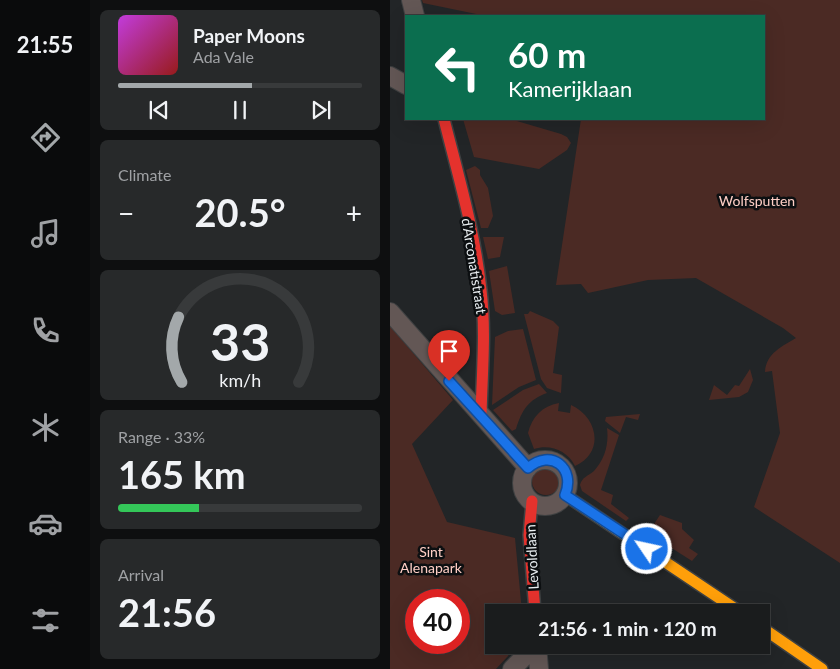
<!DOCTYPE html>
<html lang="en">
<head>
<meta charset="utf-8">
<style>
	body { margin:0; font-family:Lato,sans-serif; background:#27292a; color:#f1f3f6; height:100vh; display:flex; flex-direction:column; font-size:19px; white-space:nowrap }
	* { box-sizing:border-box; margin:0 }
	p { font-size:16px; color:#9fa1a4 }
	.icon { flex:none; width:28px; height:28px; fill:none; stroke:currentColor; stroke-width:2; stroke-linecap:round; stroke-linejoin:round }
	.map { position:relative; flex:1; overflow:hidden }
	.side { display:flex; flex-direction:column; gap:10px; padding:10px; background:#0e0f10; width:300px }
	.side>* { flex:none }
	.guide { position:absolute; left:15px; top:15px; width:360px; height:105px; border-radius:0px; box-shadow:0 5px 20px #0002,0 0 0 1px #383a3b; background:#0b6e4f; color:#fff; overflow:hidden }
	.speed { position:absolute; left:15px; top:589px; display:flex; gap:10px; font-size:25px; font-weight:700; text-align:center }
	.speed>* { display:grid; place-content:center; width:65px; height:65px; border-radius:50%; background:#1a1c1d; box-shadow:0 5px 20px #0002,0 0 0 1px #383a3b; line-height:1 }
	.speed .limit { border:8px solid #d22; background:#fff; color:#111 }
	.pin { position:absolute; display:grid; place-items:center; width:42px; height:42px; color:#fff; margin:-51px -21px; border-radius:50% 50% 50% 0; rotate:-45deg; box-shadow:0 0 5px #0007 }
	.pin .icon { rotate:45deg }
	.me { position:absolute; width:55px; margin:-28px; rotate:304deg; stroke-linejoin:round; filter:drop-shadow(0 0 4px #0008) }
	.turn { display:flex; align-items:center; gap:18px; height:105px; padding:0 20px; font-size:22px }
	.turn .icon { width:65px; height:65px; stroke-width:2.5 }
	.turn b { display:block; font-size:35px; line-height:42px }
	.big { font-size:38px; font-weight:700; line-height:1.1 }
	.side .tile { flex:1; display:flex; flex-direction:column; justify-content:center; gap:8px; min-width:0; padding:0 18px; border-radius:8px; background:#27292a }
	.side .dial { align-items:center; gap:0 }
	.dial svg { height:130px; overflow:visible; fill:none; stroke:#383a3b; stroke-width:7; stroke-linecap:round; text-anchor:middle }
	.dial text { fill:#f1f3f6; stroke:none }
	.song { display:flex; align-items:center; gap:15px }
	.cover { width:60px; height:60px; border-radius:8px; background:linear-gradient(135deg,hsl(290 70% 55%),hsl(0 70% 35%)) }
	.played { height:5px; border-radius:2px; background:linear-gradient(90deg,#a3a8aa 55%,#383a3b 55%) }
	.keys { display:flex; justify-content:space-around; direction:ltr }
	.heat { display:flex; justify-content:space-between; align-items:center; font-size:28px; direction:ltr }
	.charge { height:8px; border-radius:4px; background:linear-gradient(90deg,#34c759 33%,#383a3b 0) }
	.trip { position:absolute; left:95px; top:604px; width:285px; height:50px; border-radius:0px; background:#1a1c1d; box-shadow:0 5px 20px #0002,0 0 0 1px #383a3b; font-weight:700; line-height:50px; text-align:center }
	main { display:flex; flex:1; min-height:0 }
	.dock { display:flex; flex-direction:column; width:90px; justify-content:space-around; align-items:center; background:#0a0b0c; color:#9fa1a4 }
	.dock .icon { width:35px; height:35px }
	.dock .selected { color:#a3a8aa }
	.dock b { font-size:22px; color:#f1f3f6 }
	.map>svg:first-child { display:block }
</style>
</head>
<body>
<main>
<nav class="dock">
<b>21:55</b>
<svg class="icon selected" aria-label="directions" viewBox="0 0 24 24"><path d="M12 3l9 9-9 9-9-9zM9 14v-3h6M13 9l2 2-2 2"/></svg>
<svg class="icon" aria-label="music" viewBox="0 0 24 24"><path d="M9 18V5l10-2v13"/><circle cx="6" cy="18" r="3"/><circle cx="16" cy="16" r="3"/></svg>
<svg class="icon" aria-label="phone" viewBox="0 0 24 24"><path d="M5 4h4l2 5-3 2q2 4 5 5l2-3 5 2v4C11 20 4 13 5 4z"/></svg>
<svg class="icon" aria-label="climate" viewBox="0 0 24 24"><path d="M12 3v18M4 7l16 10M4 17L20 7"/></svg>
<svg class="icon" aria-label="car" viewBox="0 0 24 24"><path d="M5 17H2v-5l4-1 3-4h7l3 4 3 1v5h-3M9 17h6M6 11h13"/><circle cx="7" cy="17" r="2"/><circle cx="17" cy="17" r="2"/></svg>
<svg class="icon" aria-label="filters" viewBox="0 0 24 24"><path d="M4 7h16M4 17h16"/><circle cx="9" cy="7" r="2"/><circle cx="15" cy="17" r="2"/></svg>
</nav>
<section class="side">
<div class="tile">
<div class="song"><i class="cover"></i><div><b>Paper Moons</b><p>Ada Vale</p></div></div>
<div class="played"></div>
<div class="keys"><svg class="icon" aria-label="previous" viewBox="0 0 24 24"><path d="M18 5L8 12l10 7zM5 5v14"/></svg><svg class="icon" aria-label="pause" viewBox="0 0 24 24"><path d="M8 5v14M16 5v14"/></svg><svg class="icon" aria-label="next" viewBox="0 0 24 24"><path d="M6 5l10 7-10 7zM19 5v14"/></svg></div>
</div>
<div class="tile"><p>Climate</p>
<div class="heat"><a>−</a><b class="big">20.5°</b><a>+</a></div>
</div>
<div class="tile dial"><svg viewBox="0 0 100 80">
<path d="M14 69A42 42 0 1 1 86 69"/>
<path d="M14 69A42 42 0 0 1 12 29" stroke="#a3a8aa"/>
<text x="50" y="56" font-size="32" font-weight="700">33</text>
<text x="50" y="72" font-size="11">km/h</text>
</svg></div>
<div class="tile"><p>Range · 33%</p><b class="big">165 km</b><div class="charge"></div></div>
<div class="tile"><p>Arrival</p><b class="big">21:56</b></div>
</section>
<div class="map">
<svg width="450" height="669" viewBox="0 0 450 669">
	<rect width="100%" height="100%" fill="#222527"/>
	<path fill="#4b2a24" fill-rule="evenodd" d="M 32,0 L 450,0 L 450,563 L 364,507 L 390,433 L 382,371 L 375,372 C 376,353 393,346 406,338 L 393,328 L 306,278 L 258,280 L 198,293 L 191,284 L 166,285 L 191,119 L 374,119 L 374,16 L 96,16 L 33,3 Z
		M 73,119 L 120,119 L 171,134 L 177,137 L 181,143 L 177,150 L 149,169 L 84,157 Z
		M 85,166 L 90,170 L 90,175 L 98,188 L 103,216 L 98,228 L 91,228 L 76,170 Z
		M 93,237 L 114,237 L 110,257 L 98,259 Z
		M 117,266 L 125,313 L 112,315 L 105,311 L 99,271 Z
		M 140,311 L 163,321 L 169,327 L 163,373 L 172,375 L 171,393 L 157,388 L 151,379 L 134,314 L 138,314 Z
		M 0,326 L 63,400 L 22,444 L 57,522 L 125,538 L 132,612 L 104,612 L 104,645 L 123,645 L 118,656 L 106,669 L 0,669 ZM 26,600 L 69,600 L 69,642 L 26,642 Z
		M 133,329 L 146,380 L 129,387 L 102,405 L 105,337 L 118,331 Z
		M 360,369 L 363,380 L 358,392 L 349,397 L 319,400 L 324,385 L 337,395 L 345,385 L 349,386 Z
		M 149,384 L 157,393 C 138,400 132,410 126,429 L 122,431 L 103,410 L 133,390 Z
		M 169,403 L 168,411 L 180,413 L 181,405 C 208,417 215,453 185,466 C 177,450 160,444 144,449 L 138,433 C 142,417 152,406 169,403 Z
		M 250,414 L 248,420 L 236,417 L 230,433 L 215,421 L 216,417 Z
		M 217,428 L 229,435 L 211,490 L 223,495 L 221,504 L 239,518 L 236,521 L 192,491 L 190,485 C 192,477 198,476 204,471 C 215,459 219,444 217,428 Z
		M142 481a14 14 0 1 1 28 0a14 14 0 1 1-28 0Z
		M 270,515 L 292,523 L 292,529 L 304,540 L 299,548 L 308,554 L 302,561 L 258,533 Z"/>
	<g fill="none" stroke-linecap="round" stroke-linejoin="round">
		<g stroke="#3f4142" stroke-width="20">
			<path id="street" d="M 21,0 L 25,16
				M 0,76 L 16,85
				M 0,312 L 138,468
				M132 483a23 23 0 1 1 46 0a23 23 0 1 1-46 0Z
				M 147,645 L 149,669
				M 122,669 L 138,653 L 147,650"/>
		</g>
		<g stroke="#3f4142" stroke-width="14">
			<path id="slow" d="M 175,495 L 350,612
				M 371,627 L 432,669"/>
		</g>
		<g stroke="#3f4142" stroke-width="14">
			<path id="jam" d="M 54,119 C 68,175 85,232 91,290 C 96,331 92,373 91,415
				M 142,501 L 139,535 L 145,612"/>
		</g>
		<use href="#street" stroke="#635755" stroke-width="18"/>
		<use href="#slow" stroke="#ff9f0a" stroke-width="11"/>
		<use href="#jam" stroke="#e5322d" stroke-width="11"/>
	</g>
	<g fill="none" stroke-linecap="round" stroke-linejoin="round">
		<g stroke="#114b97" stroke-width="12">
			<path id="route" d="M 59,381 L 138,468 C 161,448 186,468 175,495 L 257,549"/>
		</g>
		<use href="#route" stroke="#1a73e8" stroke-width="9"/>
	</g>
	<g text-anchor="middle" stroke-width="5" stroke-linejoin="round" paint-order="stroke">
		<g font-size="14" fill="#ffcfc6" stroke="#0c0f11">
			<text x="367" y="206">Wolfsputten</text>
			<text x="41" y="557">Sint<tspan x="41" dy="16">Alenapark</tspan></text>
		</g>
		<g font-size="14" fill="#e9eef1" stroke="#0c0f11">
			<text transform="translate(84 266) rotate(81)" y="5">d'Arconatistraat</text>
			<text transform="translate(142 557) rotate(-93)" y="5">Levoldlaan</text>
		</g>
	</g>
</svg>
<div class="speed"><div class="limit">40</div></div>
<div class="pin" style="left:59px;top:381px;background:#d93025"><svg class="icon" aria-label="arrive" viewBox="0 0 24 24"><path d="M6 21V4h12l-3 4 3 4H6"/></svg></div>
<svg class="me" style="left:257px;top:549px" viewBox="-20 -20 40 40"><circle r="17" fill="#1a73e8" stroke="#fff" stroke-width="3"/><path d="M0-11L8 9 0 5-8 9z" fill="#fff"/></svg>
<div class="trip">21:56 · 1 min · 120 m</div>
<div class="guide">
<div class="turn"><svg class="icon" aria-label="left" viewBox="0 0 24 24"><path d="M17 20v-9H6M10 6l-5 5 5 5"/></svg><div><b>60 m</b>Kamerijklaan</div></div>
</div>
</div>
</main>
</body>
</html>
